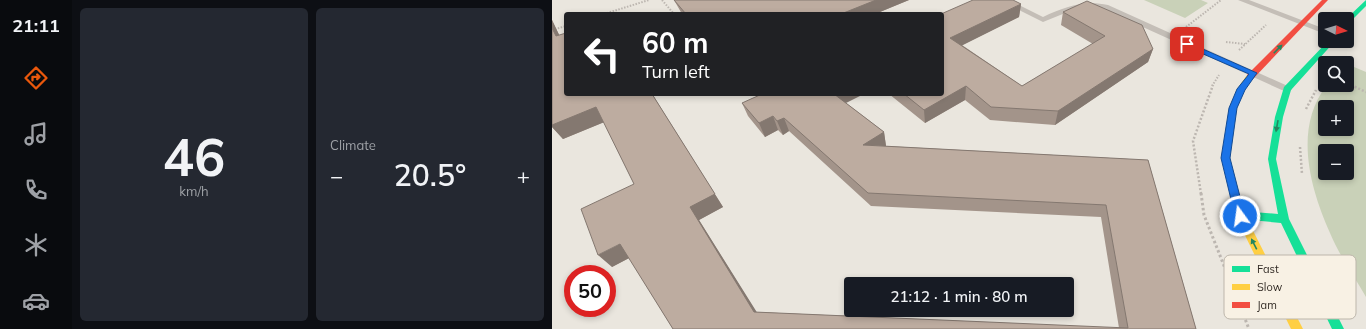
<!DOCTYPE html>
<html lang="en">
<head>
<meta charset="utf-8">
<style>
	body { margin:0; font-family:Mulish,sans-serif; background:#242831; color:#f1f3f6; height:100vh; display:flex; flex-direction:column; font-size:15px; white-space:nowrap }
	* { box-sizing:border-box; margin:0 }
	p { font-size:13px; color:#9ea1a6 }
	.icon { flex:none; width:22px; height:22px; fill:none; stroke:currentColor; stroke-width:2; stroke-linecap:round; stroke-linejoin:round }
	.map { position:relative; flex:1; overflow:hidden }
	.drawer { display:flex; flex-direction:column; gap:8px; padding:8px; background:#0d0f14; width:480px }
	.drawer>* { flex:none }
	.banner { position:absolute; left:12px; top:12px; width:380px; height:84px; border-radius:4px; box-shadow:0 2px 6px #0003; background:#202124; color:#fff; overflow:hidden }
	.needle { width:26px; rotate:95deg }
	.controls { position:absolute; left:766px; top:12px; display:grid; gap:8px }
	.controls a { display:grid; place-items:center; width:36px; height:36px; border-radius:4px; background:#171b24; box-shadow:0 2px 6px #0003; font-size:20px }
	.speed { position:absolute; left:12px; top:265px; display:flex; gap:8px; font-size:20px; font-weight:700; text-align:center }
	.speed>* { display:grid; place-content:center; width:52px; height:52px; border-radius:50%; background:#171b24; box-shadow:0 2px 6px #0003; line-height:1 }
	.speed .limit { border:6px solid #d22; background:#fff; color:#111 }
	.pin { position:absolute; display:grid; place-items:center; width:34px; height:34px; color:#fff; margin:-17px; border-radius:8px; box-shadow:0 2px 6px #0006 }
	.me { position:absolute; width:44px; margin:-22px; rotate:346deg; stroke-linejoin:round; filter:drop-shadow(0 0 3px #0008) }
	.turn { display:flex; align-items:center; gap:14px; height:84px; padding:0 12px; font-size:18px }
	.turn .icon { width:52px; height:52px; stroke-width:2.5 }
	.turn b { display:block; font-size:28px; line-height:34px }
	.big { font-size:30px; font-weight:600; line-height:1.1 }
	.drawer .card { flex:1; display:flex; flex-direction:column; justify-content:center; gap:6px; min-width:0; padding:0 14px; border-radius:6px; background:#242831 }
	.drawer .dial { align-items:center; gap:0 }
	.dial b { font-size:52px; line-height:1 }
	.heat { display:flex; justify-content:space-between; align-items:center; font-size:22px; direction:ltr }
	.drawer .tiles { flex:1; display:grid; gap:8px; grid-template-columns:repeat(2,1fr) }
	.trip { position:absolute; left:292px; top:277px; width:230px; height:40px; border-radius:4px; background:#171b24; box-shadow:0 2px 6px #0003; font-weight:600; line-height:40px; text-align:center }
	main { display:flex; flex:1; min-height:0 }
	.tabs { display:flex; flex-direction:column; width:72px; justify-content:space-around; align-items:center; background:#090b0e; color:#9ea1a6 }
	.tabs .icon { width:28px; height:28px }
	.tabs .selected { color:#ea580c }
	.tabs b { font-size:18px; color:#f1f3f6 }
	.map>svg:first-child { display:block }
</style>
</head>
<body>
<main>
<nav class="tabs">
<b>21:11</b>
<svg class="icon selected" aria-label="directions" viewBox="0 0 24 24"><path d="M12 3l9 9-9 9-9-9zM9 14v-3h6M13 9l2 2-2 2"/></svg>
<svg class="icon" aria-label="music" viewBox="0 0 24 24"><path d="M9 18V5l10-2v13"/><circle cx="6" cy="18" r="3"/><circle cx="16" cy="16" r="3"/></svg>
<svg class="icon" aria-label="phone" viewBox="0 0 24 24"><path d="M5 4h4l2 5-3 2q2 4 5 5l2-3 5 2v4C11 20 4 13 5 4z"/></svg>
<svg class="icon" aria-label="climate" viewBox="0 0 24 24"><path d="M12 3v18M4 7l16 10M4 17L20 7"/></svg>
<svg class="icon" aria-label="car" viewBox="0 0 24 24"><path d="M5 17H2v-5l4-1 3-4h7l3 4 3 1v5h-3M9 17h6M6 11h13"/><circle cx="7" cy="17" r="2"/><circle cx="17" cy="17" r="2"/></svg>
</nav>
<section class="drawer">
<div class="tiles">
<div class="card dial"><b>46</b><p>km/h</p></div>
<div class="card"><p>Climate</p>
<div class="heat"><a>−</a><b class="big">20.5°</b><a>+</a></div>
</div>
</div>
</section>
<div class="map">
<svg width="814" height="329" viewBox="0 0 814 329">
	<rect width="100%" height="100%" fill="#eae6de"/>
	<path fill="#c9d1b8" fill-rule="evenodd" d="M 592,0 L 649,0 L 656,3 L 633,18 Z
		M 795,64 L 814,72 L 814,297 C 802,276 787,255 778,233 C 758,188 741,128 775,85 L 795,85 ZM 773,107 L 795,107 L 795,129 L 773,129 ZM 773,151 L 795,151 L 795,173 L 773,173 Z"/>
	<g fill="none" stroke-linecap="round" stroke-linejoin="round">
		<path stroke="#bcb6b0" stroke-width="2" stroke-dasharray="1.5 1.5" stroke-linecap="butt" d="M 110,0 L 122,14
			M 52,14 L 97,0
			M 634,27 L 669,0
			M 0,30 L 14,26
			M 674,42 L 693,44
			M 687,50 L 714,25
			M 795,83 L 801,86
			M 660,86 L 667,75"/>
		<path stroke="#bcb6b0" stroke-width="2.5" stroke-dasharray="2 2" stroke-linecap="butt" d="M 799,85 L 814,92
			M 754,109 L 764,90
			M 748,147 L 750,174
			M 649,194 L 641,141 L 661,85"/>
		<path stroke="#bcb6b0" stroke-width="3" stroke-dasharray="2.5 2.5" stroke-linecap="butt" d="M 649,193 L 652,215 L 697,329"/>
		<path fill="#c4beb7" fill-rule="evenodd" d="M 447,0 L 457,0 L 491,17 C 513,7 531,0 556,5 L 738,87 L 740,89 L 738,91 L 732,91 L 551,9 L 528,7 L 491,22 Z
			M 686,0 L 697,0 L 773,29 L 773,34 Z"/>
		<path fill="#16e098" fill-rule="evenodd" d="M 814,0 L 814,6 L 797,23 L 795,24 L 794,19 Z
			M 776,41 L 783,41 L 739,90 L 731,117 L 724,159 L 737,219 L 792,329 L 780,329 L 729,223 L 688,219 L 684,218 L 683,215 L 684,212 L 688,211 L 726,214 L 716,159 L 723,117 L 732,87 Z"/>
		<path fill="#ffcf43" fill-rule="evenodd" d="M 695,75 L 701,75 L 702,77 L 693,89 L 685,108 L 678,158 L 693,215 L 751,329 L 739,329 L 683,215 L 670,158 L 677,108 L 685,89 Z"/>
		<path fill="#f24e42" fill-rule="evenodd" d="M 770,0 L 776,0 L 701,79 L 695,79 L 695,75 Z"/>
	</g>
	<path fill="#a3948a" d="M 122,0 L 357,0 L 323,14 L 130,14 Z
		M 469,4 L 467,17 L 410,45 L 470,86 L 541,44 L 509,25 L 511,12 L 601,49 L 596,62 L 503,125 L 438,120 L 413,100 L 373,123 L 337,94 L 390,94 L 390,14 Z
		M 0,20 L 7,35 L 100,94 L 171,207 L 147,220 L 204,312 L 567,328 L 549,217 L 319,206 L 237,131 L 231,135 L 226,130 L 213,137 L 196,116 L 190,103 L 294,103 L 332,132 L 334,146 L 596,160 L 644,329 L 121,329 L 77,258 L 60,267 L 82,184 L 52,122 L 11,139 L 0,127 Z"/>
	<path fill="#847870" d="M 324,0 L 357,0 L 323,14 L 289,14 Z
		M 469,4 L 467,17 L 399,51 L 398,38 Z
		M 0,20 L 14,49 L 4,36 L 0,28 Z
		M 601,49 L 596,62 L 503,125 L 506,111 Z
		M 414,86 L 413,100 L 373,123 L 372,110 Z
		M 100,94 L 171,207 L 147,220 L 211,322 L 202,312 L 138,207 Z
		M 282,94 L 312,94 L 286,107 Z
		M 44,107 L 55,121 L 11,139 L 0,127 L 0,125 Z
		M 221,116 L 226,130 L 213,137 L 207,123 Z
		M 232,118 L 237,131 L 231,135 L 225,121 Z
		M 332,132 L 334,146 L 311,145 Z
		M 68,244 L 81,256 L 60,267 L 46,255 Z"/>
	<path fill="#bdaca0" stroke="#847870" d="M 122,0 L 324,0 L 289,14 L 134,14 Z
		M 421,0 L 461,0 L 469,4 L 398,38 L 470,86 L 553,36 L 511,12 L 535,1 L 590,25 L 601,49 L 506,111 L 439,107 L 414,86 L 372,110 L 352,94 L 390,94 L 390,14 L 389,14 Z
		M 0,28 L 4,36 L 14,33 L 14,94 L 100,94 L 163,194 L 138,207 L 202,312 L 576,328 L 554,205 L 316,193 L 232,118 L 225,121 L 221,116 L 207,123 L 190,103 L 210,94 L 282,94 L 332,132 L 311,145 L 596,160 L 644,329 L 121,329 L 68,244 L 46,255 L 29,209 L 82,184 L 44,107 L 0,125 Z"/>
	<defs><path id="oneway-solid" d="M-6-.8H1V-3.2L6.5 0L1 3.2V.8H-6Z"/></defs>
	<g fill="#24865f">
		<use href="#oneway-solid" transform="translate(726 49) rotate(-45)"/>
		<use href="#oneway-solid" transform="translate(725 126) rotate(100)"/>
		<use href="#oneway-solid" transform="translate(702 244) rotate(-117)"/>
	</g>
	<path fill="#1a73e8" stroke="#114b97" d="M 635,42 L 705,73 L 693,90 L 685,108 L 678,158 L 693,216 L 691,218 L 688,220 L 684,218 L 683,216 L 669,158 L 677,108 L 685,89 L 697,74 L 633,46 L 633,43 Z"/>
	<rect x="672" y="255" width="132" height="64" rx="6" fill="#f8f1e4" stroke="#bdb6ab" stroke-width="1"/>
	<rect x="680" y="266" width="18" height="6" fill="#16e098"/>
	<rect x="680" y="284" width="18" height="6" fill="#ffcf43"/>
	<rect x="680" y="302" width="18" height="6" fill="#f24e42"/>
	<g font-size="11" fill="#332c26">
		<text x="705" y="273">Fast</text>
		<text x="705" y="291">Slow</text>
		<text x="705" y="309">Jam</text>
	</g>
</svg>
<div class="controls">
<a><svg class="needle" viewBox="-14 -14 28 28"><path d="M0-13l5 13h-10z" fill="#e53935"/><path d="M0 13l5-13h-10z" fill="#9ea1a6"/></svg></a>
<a><svg class="icon" aria-label="search" viewBox="0 0 24 24"><circle cx="10" cy="10" r="6"/><path d="M15 15l6 6"/></svg></a>
<a>+</a>
<a>−</a>
</div>
<div class="speed"><div class="limit">50</div></div>
<div class="pin" style="left:635px;top:44px;background:#d93025"><svg class="icon" aria-label="arrive" viewBox="0 0 24 24"><path d="M6 21V4h12l-3 4 3 4H6"/></svg></div>
<svg class="me" style="left:688px;top:216px" viewBox="-20 -20 40 40"><circle r="17" fill="#1a73e8" stroke="#fff" stroke-width="3"/><path d="M0-11L8 9 0 5-8 9z" fill="#fff"/></svg>
<div class="trip">21:12 · 1 min · 80 m</div>
<div class="banner">
<div class="turn"><svg class="icon" aria-label="left" viewBox="0 0 24 24"><path d="M17 20v-9H6M10 6l-5 5 5 5"/></svg><div><b>60 m</b>Turn left</div></div>
</div>
</div>
</main>
</body>
</html>
